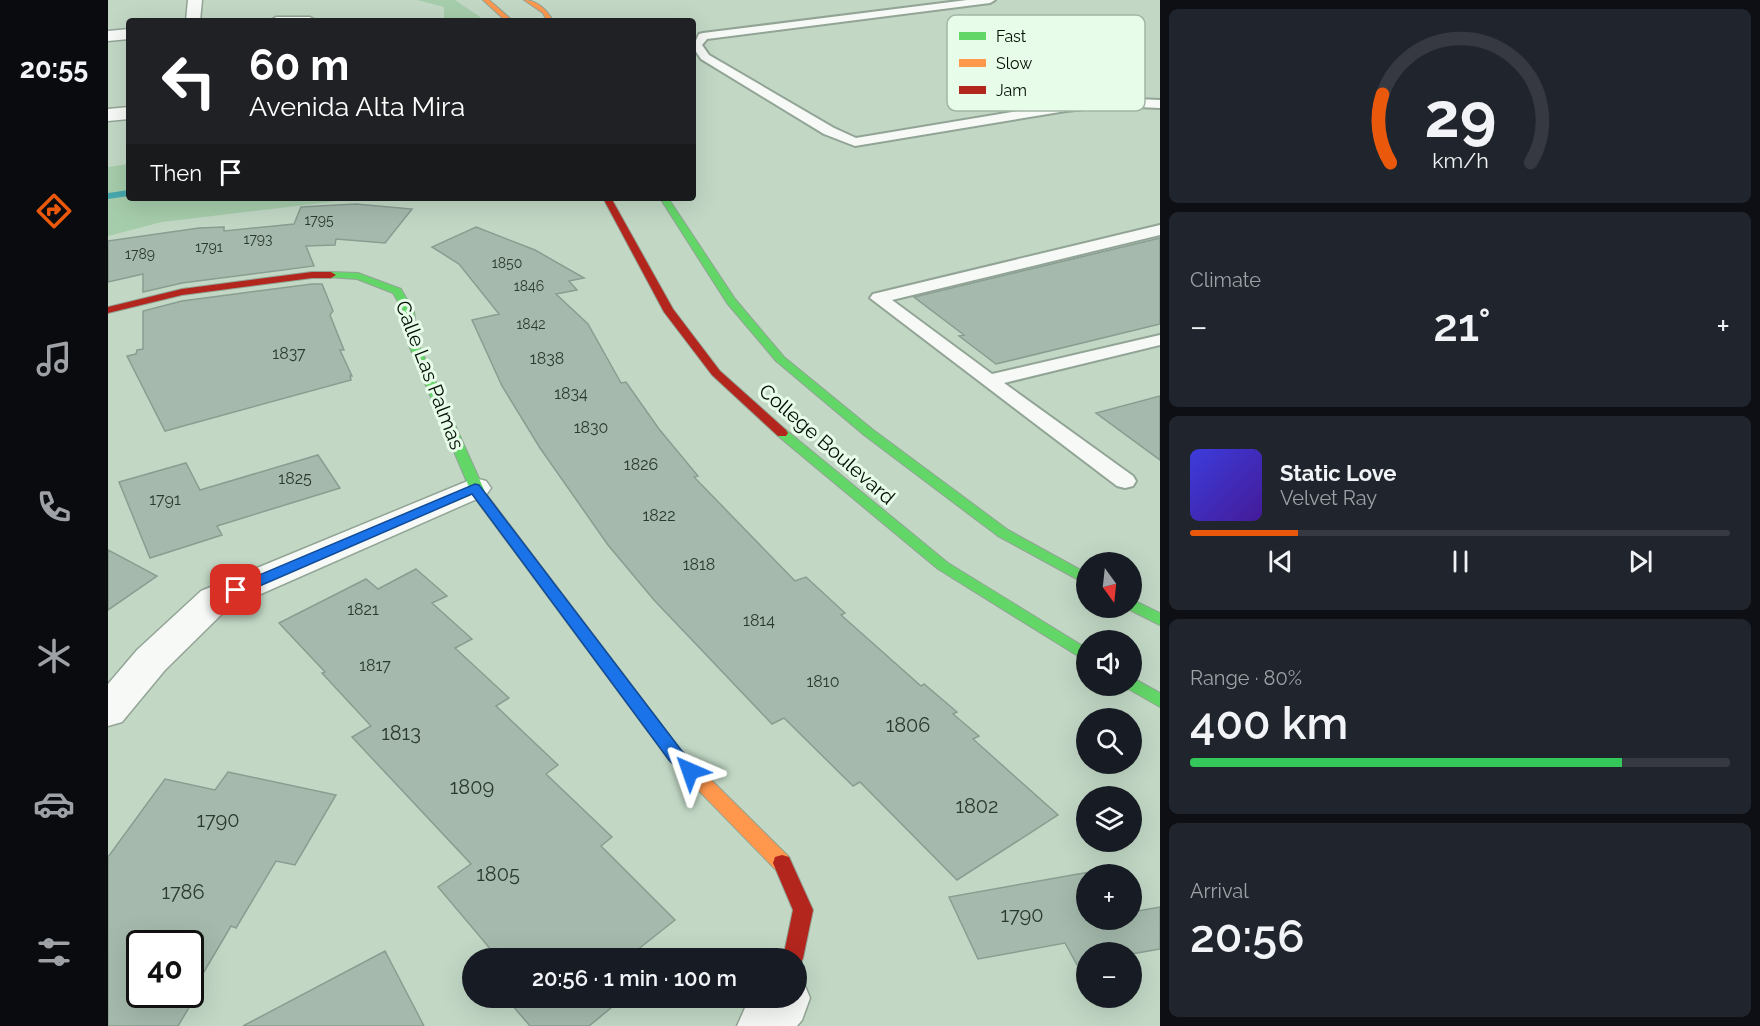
<!DOCTYPE html>
<html lang="en">
<head>
<meta charset="utf-8">
<style>
	body { margin:0; font-family:Raleway,sans-serif; background:#20242c; color:#f1f3f6; height:100vh; display:flex; flex-direction:column; font-size:22px; white-space:nowrap }
	* { box-sizing:border-box; margin:0 }
	p { font-size:20px; color:#9ea1a6 }
	.icon { flex:none; width:33px; height:33px; fill:none; stroke:currentColor; stroke-width:2; stroke-linecap:round; stroke-linejoin:round }
	.map { position:relative; flex:1; overflow:hidden }
	.side { display:flex; flex-direction:column; gap:9px; padding:9px; background:#0d0f14; width:600px }
	.side>* { flex:none }
	.guide { position:absolute; left:18px; top:18px; width:570px; height:183px; border-radius:6px; box-shadow:0 6px 24px #0002; background:#202124; color:#fff; overflow:hidden }
	.needle { width:39px; rotate:165deg }
	.controls { position:absolute; left:968px; top:552px; display:grid; gap:12px }
	.controls a { display:grid; place-items:center; width:66px; height:66px; border-radius:50%; background:#171b24; box-shadow:0 6px 24px #0002; font-size:30px }
	.speed { position:absolute; left:18px; top:930px; display:flex; gap:12px; font-size:30px; font-weight:700; text-align:center }
	.speed>* { display:grid; place-content:center; width:78px; height:78px; border-radius:50%; background:#171b24; box-shadow:0 6px 24px #0002; line-height:1 }
	.speed .limit { border:3px solid #111; border-radius:9px; background:#fff; color:#111 }
	.pin { position:absolute; display:grid; place-items:center; width:51px; height:51px; color:#fff; margin:-26px; border-radius:12px; box-shadow:0 3px 9px #0006 }
	.me { position:absolute; width:66px; margin:-33px; rotate:317deg; stroke-linejoin:round; filter:drop-shadow(0 0 4px #0008) }
	.turn { display:flex; align-items:center; gap:21px; height:126px; padding:0 24px; font-size:27px }
	.turn .icon { width:78px; height:78px; stroke-width:2.5 }
	.turn b { display:block; font-size:42px; line-height:51px }
	.then { display:flex; align-items:center; height:57px; padding:0 24px; background:#0003; gap:12px; font-size:22px }
	.big { font-size:45px; font-weight:600; line-height:1.1 }
	.side .card { flex:1; display:flex; flex-direction:column; justify-content:center; gap:9px; min-width:0; padding:0 21px; border-radius:9px; background:#20242c }
	.side .dial { align-items:center; gap:0 }
	.dial svg { height:156px; overflow:visible; fill:none; stroke:#363941; stroke-width:7; stroke-linecap:round; text-anchor:middle }
	.dial text { fill:#f1f3f6; stroke:none }
	.song { display:flex; align-items:center; gap:18px }
	.cover { width:72px; height:72px; border-radius:9px; background:linear-gradient(135deg,hsl(240 70% 55%),hsl(260 70% 35%)) }
	.played { height:6px; border-radius:3px; background:linear-gradient(90deg,#ea580c 20%,#363941 20%) }
	.keys { display:flex; justify-content:space-around; direction:ltr }
	.heat { display:flex; justify-content:space-between; align-items:center; font-size:33px; direction:ltr }
	.charge { height:9px; border-radius:4px; background:linear-gradient(90deg,#34c759 80%,#363941 0) }
	.trip { position:absolute; left:354px; top:948px; width:345px; height:60px; border-radius:30px; background:#171b24; box-shadow:0 6px 24px #0002; font-weight:600; line-height:60px; text-align:center }
	main { display:flex; flex:1; min-height:0 }
	.tab-bar { display:flex; flex-direction:column; width:108px; justify-content:space-around; align-items:center; background:#090b0e; color:#9ea1a6 }
	.tab-bar .icon { width:42px; height:42px }
	.tab-bar .selected { color:#ea580c }
	.tab-bar b { font-size:27px; color:#f1f3f6 }
	.map>svg:first-child { display:block }
</style>
</head>
<body>
<main>
<nav class="tab-bar">
<b>20:55</b>
<svg class="icon selected" aria-label="directions" viewBox="0 0 24 24"><path d="M12 3l9 9-9 9-9-9zM9 14v-3h6M13 9l2 2-2 2"/></svg>
<svg class="icon" aria-label="music" viewBox="0 0 24 24"><path d="M9 18V5l10-2v13"/><circle cx="6" cy="18" r="3"/><circle cx="16" cy="16" r="3"/></svg>
<svg class="icon" aria-label="phone" viewBox="0 0 24 24"><path d="M5 4h4l2 5-3 2q2 4 5 5l2-3 5 2v4C11 20 4 13 5 4z"/></svg>
<svg class="icon" aria-label="climate" viewBox="0 0 24 24"><path d="M12 3v18M4 7l16 10M4 17L20 7"/></svg>
<svg class="icon" aria-label="car" viewBox="0 0 24 24"><path d="M5 17H2v-5l4-1 3-4h7l3 4 3 1v5h-3M9 17h6M6 11h13"/><circle cx="7" cy="17" r="2"/><circle cx="17" cy="17" r="2"/></svg>
<svg class="icon" aria-label="filters" viewBox="0 0 24 24"><path d="M4 7h16M4 17h16"/><circle cx="9" cy="7" r="2"/><circle cx="15" cy="17" r="2"/></svg>
</nav>
<div class="map">
<svg width="1052" height="1026" viewBox="0 0 1052 1026">
	<rect width="100%" height="100%" fill="#c2d8c5"/>
	<path fill="#a5ccab" d="M 309,0 L 347,0 L 372,17 L 373,21 L 336,21 L 336,7 Z
		M 21,164 L 21,198 L 255,198 L 54,222 L 0,236 L 0,167 Z"/>
	<g fill="none" stroke-linecap="round" stroke-linejoin="round">
		<path fill="#46a8ad" fill-rule="evenodd" d="M 21,190 L 21,196 L 0,199 L 0,193 Z"/>
	</g>
	<path fill="#a5baad" stroke="#899d91" stroke-width="1.5" fill-rule="evenodd" d="M 248,204 L 304,209 L 277,243 L 228,239 L 227,245 L 198,246 L 206,266 L 74,283 L 35,292 L 35,274 L 0,282 L 0,241 L 91,228 L 116,227 L 116,231 L 186,224 L 193,207 Z
		M 368,227 L 427,250 L 476,278 L 461,281 L 469,290 L 448,294 L 480,324 L 513,383 L 518,382 L 551,429 L 590,476 L 586,477 L 687,581 L 698,577 L 737,613 L 733,615 L 813,686 L 816,684 L 849,712 L 845,714 L 871,736 L 865,739 L 950,815 L 849,880 L 752,782 L 745,786 L 676,718 L 664,724 L 546,600 L 500,545 L 432,448 L 394,386 L 364,320 L 391,314 L 351,264 L 324,247 Z
		M 1052,238 L 1052,324 L 888,364 L 851,336 L 856,335 L 806,297 Z
		M 204,284 L 214,284 L 225,311 L 222,315 L 236,350 L 232,350 L 244,376 L 242,376 L 243,380 L 57,431 L 19,356 L 28,354 L 29,350 L 35,349 L 35,311 L 74,301 Z
		M 1052,396 L 1052,460 L 988,413 Z
		M 210,455 L 232,488 L 109,526 L 114,535 L 42,558 L 11,482 L 78,463 L 92,490 Z
		M 0,550 L 49,576 L 0,610 Z
		M 308,569 L 339,596 L 324,603 L 364,639 L 347,648 L 401,698 L 388,706 L 450,765 L 438,774 L 504,837 L 493,846 L 567,920 L 519,958 L 390,958 L 330,887 L 363,864 L 244,737 L 263,726 L 214,673 L 217,672 L 171,623 L 258,579 L 270,589 Z
		M 120,772 L 228,795 L 187,865 L 168,861 L 128,928 L 123,926 L 87,987 L 92,989 L 70,1026 L 0,1026 L 0,857 L 57,779 L 107,790 ZM 32,944 L 82,944 L 82,994 L 32,994 Z
		M 1004,868 L 1008,874 L 978,874 L 978,920 L 1023,920 L 1023,900 L 1030,911 L 1052,907 L 1052,949 L 1023,954 L 1023,952 L 978,952 L 978,963 L 969,965 L 957,943 L 870,959 L 841,897 Z
		M 277,951 L 316,1026 L 135,1026 Z
		M 398,998 L 515,998 L 481,1026 L 422,1026 Z"/>
	<g fill="none" stroke-linecap="round" stroke-linejoin="round">
		<g stroke="#92a495" stroke-width="4">
			<path id="lane" d="M 859,0 L 887,0 L 882,3 L 599,39 L 594,45 L 601,55 L 726,128 L 748,138 L 958,103 L 1006,98 L 1052,100 L 1052,108 L 1006,106 L 958,111 L 747,146 L 716,134 L 593,59 L 585,47 L 591,34 L 595,33 Z
				M 1052,225 L 1052,235 L 784,300 L 884,374 L 1052,335 L 1052,345 L 896,383 L 1025,476 L 1028,481 L 1025,486 L 1017,488 L 1009,486 L 762,298 L 765,294 Z"/>
		</g>
		<g stroke="#92a495" stroke-width="3">
			<path id="street" d="M 80,0 L 94,0 L 92,21 L 78,21 Z
				M 168,17 L 202,17 L 209,21 L 161,21 Z
				M 21,29 L 21,39 L 0,41 L 0,31 Z
				M 21,107 L 21,119 L 0,121 L 0,109 Z
				M 367,478 L 378,481 L 383,488 L 378,495 L 119,609 L 57,670 L 14,722 L 0,726 L 0,684 L 29,650 L 93,591 Z
				M 688,978 L 695,981 L 702,998 L 694,1020 L 689,1026 L 629,1026 L 637,1008 L 647,998 L 688,998 Z"/>
		</g>
		<g stroke="#92a495" stroke-width="2">
			<path id="fast" d="M 552,198 L 560,198 L 627,299 L 676,357 L 764,429 L 900,530 L 978,573 L 978,584 L 890,536 L 756,435 L 668,361 L 619,303 Z
				M 223,272 L 250,273 L 293,289 L 306,312 L 310,343 L 378,494 L 376,497 L 371,498 L 364,494 L 300,343 L 296,312 L 285,293 L 249,279 L 219,277 L 219,273 Z
				M 674,429 L 678,430 L 840,563 L 978,648 L 978,661 L 830,569 L 670,436 L 668,433 Z
				M 1023,599 L 1052,613 L 1052,625 L 1018,608 L 1023,608 Z
				M 1023,677 L 1052,693 L 1052,707 L 1017,687 L 1016,686 L 1023,686 Z"/>
		</g>
		<g stroke="#92a495" stroke-width="2">
			<path id="slow" d="M 375,0 L 381,0 L 405,21 L 398,21 Z
				M 416,0 C 429,0 439,10 445,21 L 439,21 L 435,13 Z
				M 371,490 L 376,491 L 573,750 L 681,857 L 683,863 L 681,869 L 674,871 L 667,869 L 561,760 L 366,497 L 364,494 L 366,491 Z"/>
		</g>
		<g stroke="#92a495" stroke-width="2">
			<path id="jam" d="M 495,198 L 503,198 L 565,309 L 612,371 L 678,430 L 680,433 L 678,436 L 670,436 L 604,375 L 556,312 Z
				M 204,272 L 223,272 L 228,275 L 223,278 L 204,278 L 74,295 L 0,313 L 0,307 L 74,289 Z
				M 674,855 L 681,857 L 705,910 L 695,958 L 692,965 L 688,966 L 688,958 L 675,958 L 685,910 L 665,863 L 667,857 Z"/>
		</g>
		<use href="#lane" fill="#f6f9f6" fill-rule="evenodd"/>
		<use href="#street" fill="#f6f9f6" fill-rule="evenodd"/>
		<use href="#fast" fill="#63d668" fill-rule="evenodd"/>
		<use href="#slow" fill="#ff974d" fill-rule="evenodd"/>
		<use href="#jam" fill="#b3261e" fill-rule="evenodd"/>
	</g>
	<path fill="#1a73e8" stroke="#114b97" stroke-width="1.5" d="M 367,484 L 371,485 L 573,750 L 591,771 L 589,775 C 576,780 569,768 561,760 L 364,494 L 133,594 L 123,594 L 120,590 L 123,587 Z"/>
	<g text-anchor="middle" stroke-width="6" stroke-linejoin="round" paint-order="stroke">
		<g font-size="14" fill="#2c3a2e">
			<text x="211" y="225">1795</text>
			<text x="150" y="244">1793</text>
			<text x="101" y="252">1791</text>
			<text x="32" y="259">1789</text>
			<text x="399" y="268">1850</text>
			<text x="421" y="291">1846</text>
			<text x="423" y="329">1842</text>
		</g>
		<g font-size="16" fill="#2c3a2e">
			<text x="181" y="359">1837</text>
			<text x="439" y="364">1838</text>
			<text x="463" y="399">1834</text>
			<text x="483" y="433">1830</text>
			<text x="533" y="470">1826</text>
			<text x="187" y="484">1825</text>
			<text x="57" y="505">1791</text>
			<text x="551" y="521">1822</text>
			<text x="591" y="570">1818</text>
			<text x="255" y="615">1821</text>
			<text x="651" y="626">1814</text>
			<text x="267" y="671">1817</text>
			<text x="715" y="687">1810</text>
		</g>
		<g font-size="20" fill="#030f04" stroke="#e8fcea">
			<text transform="translate(322 375) rotate(69)" y="7">Calle Las Palmas</text>
			<text transform="translate(719 444) rotate(41)" y="7">College Boulevard</text>
		</g>
		<g font-size="20" fill="#2c3a2e">
			<text x="800" y="732">1806</text>
			<text x="293" y="740">1813</text>
			<text x="364" y="794">1809</text>
			<text x="869" y="813">1802</text>
			<text x="110" y="827">1790</text>
			<text x="390" y="881">1805</text>
			<text x="75" y="899">1786</text>
			<text x="914" y="922">1790</text>
		</g>
	</g>
	<rect x="839" y="15" width="198" height="96" rx="9" fill="#e8fcea" stroke="#a3b5a5" stroke-width="1.5"/>
	<rect x="851" y="32" width="27" height="8" fill="#63d668"/>
	<rect x="851" y="59" width="27" height="8" fill="#ff974d"/>
	<rect x="851" y="86" width="27" height="8" fill="#b3261e"/>
	<g font-size="16" fill="#030f04">
		<text x="888" y="42">Fast</text>
		<text x="888" y="69">Slow</text>
		<text x="888" y="96">Jam</text>
	</g>
</svg>
<div class="controls">
<a><svg class="needle" viewBox="-14 -14 28 28"><path d="M0-13l5 13h-10z" fill="#e53935"/><path d="M0 13l5-13h-10z" fill="#9ea1a6"/></svg></a>
<a><svg class="icon" aria-label="sound" viewBox="0 0 24 24"><path d="M4 9h4l5-4v14l-5-4H4zM17 9q2 3 0 6"/></svg></a>
<a><svg class="icon" aria-label="search" viewBox="0 0 24 24"><circle cx="10" cy="10" r="6"/><path d="M15 15l6 6"/></svg></a>
<a><svg class="icon" aria-label="layers" viewBox="0 0 24 24"><path d="M12 4l9 5-9 5-9-5zM3 14l9 5 9-5"/></svg></a>
<a>+</a>
<a>−</a>
</div>
<div class="speed"><div class="limit">40</div></div>
<div class="pin" style="left:128px;top:590px;background:#d93025"><svg class="icon" aria-label="arrive" viewBox="0 0 24 24"><path d="M6 21V4h12l-3 4 3 4H6"/></svg></div>
<svg class="me" style="left:582px;top:771px" viewBox="-20 -20 40 40"><path d="M0-17L14 15 0 8-14 15z" fill="#1a73e8" stroke="#fff" stroke-width="4"/></svg>
<div class="trip">20:56 · 1 min · 100 m</div>
<div class="guide">
<div class="turn"><svg class="icon" aria-label="left" viewBox="0 0 24 24"><path d="M17 20v-9H6M10 6l-5 5 5 5"/></svg><div><b>60 m</b>Avenida Alta Mira</div></div>
<div class="then">Then<svg class="icon" aria-label="arrive" viewBox="0 0 24 24"><path d="M6 21V4h12l-3 4 3 4H6"/></svg></div>
</div>
</div>
<section class="side">
<div class="card dial"><svg viewBox="0 0 100 80">
<path d="M14 69A42 42 0 1 1 86 69"/>
<path d="M14 69A42 42 0 0 1 10 34" stroke="#ea580c"/>
<text x="50" y="56" font-size="32" font-weight="700">29</text>
<text x="50" y="72" font-size="11">km/h</text>
</svg></div>
<div class="card"><p>Climate</p>
<div class="heat"><a>−</a><b class="big">21°</b><a>+</a></div>
</div>
<div class="card">
<div class="song"><i class="cover"></i><div><b>Static Love</b><p>Velvet Ray</p></div></div>
<div class="played"></div>
<div class="keys"><svg class="icon" aria-label="previous" viewBox="0 0 24 24"><path d="M18 5L8 12l10 7zM5 5v14"/></svg><svg class="icon" aria-label="pause" viewBox="0 0 24 24"><path d="M8 5v14M16 5v14"/></svg><svg class="icon" aria-label="next" viewBox="0 0 24 24"><path d="M6 5l10 7-10 7zM19 5v14"/></svg></div>
</div>
<div class="card"><p>Range · 80%</p><b class="big">400 km</b><div class="charge"></div></div>
<div class="card"><p>Arrival</p><b class="big">20:56</b></div>
</section>
</main>
</body>
</html>
